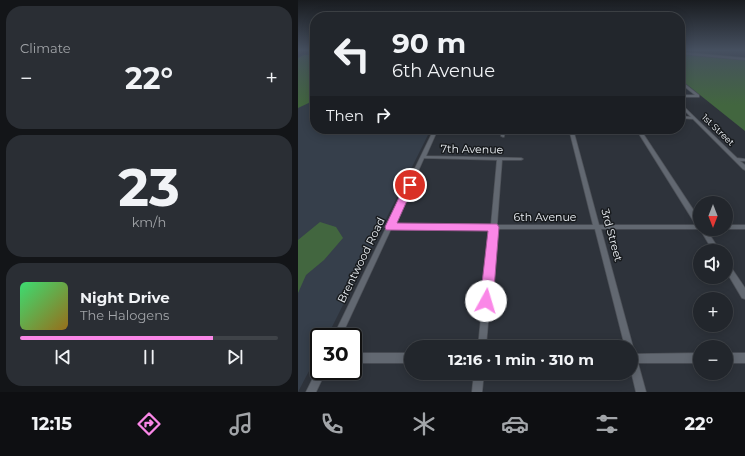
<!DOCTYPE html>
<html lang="en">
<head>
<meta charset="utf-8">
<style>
	body { margin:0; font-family:Montserrat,sans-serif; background:#2a2e34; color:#f1f3f6; height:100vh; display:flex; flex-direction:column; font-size:15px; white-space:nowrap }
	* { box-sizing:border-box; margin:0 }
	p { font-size:13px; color:#a2a5a9 }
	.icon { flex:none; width:22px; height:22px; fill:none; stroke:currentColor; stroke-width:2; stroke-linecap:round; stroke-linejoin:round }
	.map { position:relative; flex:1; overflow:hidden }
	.side { display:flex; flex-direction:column; gap:6px; padding:6px; background:#131518; width:298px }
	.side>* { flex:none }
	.banner { position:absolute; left:12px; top:12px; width:375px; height:122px; border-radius:16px; box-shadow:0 2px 10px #0003,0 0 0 1px #3f4348; background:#22262c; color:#f1f3f6; overflow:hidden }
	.needle { width:26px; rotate:180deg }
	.tools { position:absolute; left:395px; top:196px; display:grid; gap:8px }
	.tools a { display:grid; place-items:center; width:40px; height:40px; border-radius:50%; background:#22262c; box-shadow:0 2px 10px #0003,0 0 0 1px #3f4348; font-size:20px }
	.speed { position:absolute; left:12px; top:328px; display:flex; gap:8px; font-size:20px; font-weight:700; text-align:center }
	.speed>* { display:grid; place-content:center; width:52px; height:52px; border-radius:50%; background:#22262c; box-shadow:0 2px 10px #0003,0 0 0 1px #3f4348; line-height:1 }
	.speed .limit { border:2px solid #111; border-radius:6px; background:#fff; color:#111 }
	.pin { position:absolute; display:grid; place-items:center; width:34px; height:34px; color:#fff; margin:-17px; border:2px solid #fff; border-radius:50%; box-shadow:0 1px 4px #0007 }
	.me { position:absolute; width:44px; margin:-22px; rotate:6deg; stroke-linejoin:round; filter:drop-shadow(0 0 3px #0008) }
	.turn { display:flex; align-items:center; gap:14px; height:84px; padding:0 16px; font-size:18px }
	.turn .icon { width:52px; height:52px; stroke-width:2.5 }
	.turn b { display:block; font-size:28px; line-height:34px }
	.then { display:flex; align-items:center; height:38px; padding:0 16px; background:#0003; gap:8px; font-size:15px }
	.big { font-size:30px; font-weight:700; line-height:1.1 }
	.side .widget { flex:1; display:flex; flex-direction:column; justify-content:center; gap:6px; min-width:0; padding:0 14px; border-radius:16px; background:#2a2e34 }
	.side .dial { align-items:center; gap:0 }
	.dial b { font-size:52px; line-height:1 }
	.song { display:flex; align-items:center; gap:12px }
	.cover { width:48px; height:48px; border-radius:6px; background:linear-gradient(135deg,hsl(140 70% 55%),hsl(40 70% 35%)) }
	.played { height:4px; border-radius:2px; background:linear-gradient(90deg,#fa87e7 75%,#3f4348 75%) }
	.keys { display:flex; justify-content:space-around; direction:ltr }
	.heat { display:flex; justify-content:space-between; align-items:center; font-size:22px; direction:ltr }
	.trip { position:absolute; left:106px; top:340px; width:234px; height:40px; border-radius:20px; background:#22262c; box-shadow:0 2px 10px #0003,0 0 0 1px #3f4348; font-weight:700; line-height:40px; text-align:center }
	.dock { display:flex; height:64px; justify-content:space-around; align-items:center; background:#0e0f12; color:#a2a5a9 }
	.dock .icon { width:28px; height:28px }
	.dock .selected { color:#fa87e7 }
	.dock b { font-size:18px; color:#f1f3f6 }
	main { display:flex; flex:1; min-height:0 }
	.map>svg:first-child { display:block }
</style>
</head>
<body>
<main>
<section class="side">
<div class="widget"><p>Climate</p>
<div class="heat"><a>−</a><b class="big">22°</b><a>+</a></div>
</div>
<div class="widget dial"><b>23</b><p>km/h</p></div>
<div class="widget">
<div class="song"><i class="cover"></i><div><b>Night Drive</b><p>The Halogens</p></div></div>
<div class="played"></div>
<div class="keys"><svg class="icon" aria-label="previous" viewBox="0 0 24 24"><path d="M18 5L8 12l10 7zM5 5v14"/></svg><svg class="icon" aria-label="pause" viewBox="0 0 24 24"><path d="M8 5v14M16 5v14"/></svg><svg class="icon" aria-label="next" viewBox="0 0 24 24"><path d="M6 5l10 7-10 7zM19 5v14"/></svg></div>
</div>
</section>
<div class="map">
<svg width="447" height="392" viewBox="0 0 447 392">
	<rect width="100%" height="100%" fill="#2e333b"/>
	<path fill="#363f4b" d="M 4,54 L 17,54 L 17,129 L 133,129 L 29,337 L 21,337 L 21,352 L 0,392 L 0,57 Z"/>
	<path fill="#42663f" d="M 382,53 L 447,60 L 447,131 L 382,79 Z
		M 6,55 L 17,55 L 17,100 L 0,108 L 0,58 Z
		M 22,222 L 38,227 L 45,238 L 26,260 L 8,275 L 0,293 L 0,240 Z"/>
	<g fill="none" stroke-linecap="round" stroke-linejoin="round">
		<g stroke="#4e5259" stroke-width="1.5">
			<path id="minor" d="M 382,52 L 447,58 L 447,60 L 382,54 Z
				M 382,80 L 401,95 L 401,97 L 382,97 L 382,95 L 397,95 L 382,83 Z
				M 382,103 L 439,158 L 447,159 L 447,161 L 442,161 L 447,165 L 447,170 L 445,169 L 395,119 L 382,118 L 382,116 L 393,117 L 382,106 Z
				M 136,129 L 140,129 L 128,156 L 223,158 L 225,159 L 223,160 L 204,160 L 199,225 L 295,225 L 271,129 L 275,129 L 301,225 L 398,225 L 338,129 L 342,129 L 402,220 L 402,229 L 408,229 L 422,251 L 415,251 L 402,229 L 303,229 L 335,347 L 335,349 L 336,350 L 338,354 L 402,353 L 402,363 L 340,363 L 348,392 L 338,392 L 333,371 L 333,347 L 327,347 L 297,229 L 198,229 L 188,347 L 180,347 L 192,229 L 93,229 L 43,337 L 35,337 ZM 126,158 L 199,160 L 193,225 L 96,225 Z
				M 203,129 L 207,129 L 206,137 L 205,137 L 203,136 Z
				M 428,225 L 447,225 L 447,229 L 427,229 L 428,229 Z
				M 428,262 L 430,263 L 447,288 L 447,299 L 444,298 L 428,271 Z
				M 55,353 L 113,353 L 113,363 L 55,363 Z
				M 428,353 L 447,353 L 447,363 L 428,363 Z
				M 21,367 L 21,371 L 28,371 L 18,392 L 8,392 L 20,368 Z
				M 176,373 L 186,373 L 184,392 L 174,392 Z"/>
		</g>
		<use href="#minor" fill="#626871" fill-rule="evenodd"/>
	</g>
	<linearGradient id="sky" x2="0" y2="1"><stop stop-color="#191c20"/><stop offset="0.48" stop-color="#465060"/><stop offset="1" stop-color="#465060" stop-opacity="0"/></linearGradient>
	<rect width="447" height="105" fill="url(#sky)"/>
	<path fill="#fa87e7" stroke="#a25896" d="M 112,182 L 116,185 L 99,223 L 199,224 L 201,227 L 195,301 L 193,305 L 188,307 L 184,305 L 182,301 L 190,231 L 88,230 L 87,227 L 107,185 Z"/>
	<g text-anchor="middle" stroke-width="3" stroke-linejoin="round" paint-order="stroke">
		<g font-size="9" fill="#ecf0f5" stroke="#181b1e">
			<text transform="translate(420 130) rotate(44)" y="3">1st Street</text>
		</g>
		<g font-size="11" fill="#ecf0f5" stroke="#181b1e">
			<text transform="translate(174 149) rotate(1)" y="4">7th Avenue</text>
			<text x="247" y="221">6th Avenue</text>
			<text transform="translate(314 235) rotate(75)" y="4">3rd Street</text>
			<text transform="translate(63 260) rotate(-64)" y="4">Brentwood Road</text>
		</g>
	</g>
</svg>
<div class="tools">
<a><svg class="needle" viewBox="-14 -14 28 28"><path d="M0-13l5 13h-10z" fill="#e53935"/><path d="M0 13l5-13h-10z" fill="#a2a5a9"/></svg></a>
<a><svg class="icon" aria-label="sound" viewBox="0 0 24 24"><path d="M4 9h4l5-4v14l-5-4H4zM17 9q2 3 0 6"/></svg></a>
<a>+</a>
<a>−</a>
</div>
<div class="speed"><div class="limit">30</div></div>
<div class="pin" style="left:112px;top:185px;background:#d93025"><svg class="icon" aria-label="arrive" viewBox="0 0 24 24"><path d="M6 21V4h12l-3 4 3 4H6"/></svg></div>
<svg class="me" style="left:188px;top:301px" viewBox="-20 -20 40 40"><circle r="19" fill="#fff"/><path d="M0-13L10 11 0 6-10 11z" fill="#fa87e7"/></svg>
<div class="trip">12:16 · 1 min · 310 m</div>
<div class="banner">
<div class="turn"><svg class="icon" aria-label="left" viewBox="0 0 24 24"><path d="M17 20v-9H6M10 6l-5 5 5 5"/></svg><div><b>90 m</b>6th Avenue</div></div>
<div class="then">Then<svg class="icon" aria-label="right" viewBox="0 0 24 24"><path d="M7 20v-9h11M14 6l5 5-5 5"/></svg></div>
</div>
</div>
</main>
<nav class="dock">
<b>12:15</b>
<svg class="icon selected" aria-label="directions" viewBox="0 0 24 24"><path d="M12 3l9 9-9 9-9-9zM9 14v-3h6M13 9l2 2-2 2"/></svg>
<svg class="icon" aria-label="music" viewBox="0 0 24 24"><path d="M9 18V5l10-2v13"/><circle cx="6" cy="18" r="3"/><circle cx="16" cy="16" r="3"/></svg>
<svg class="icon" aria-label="phone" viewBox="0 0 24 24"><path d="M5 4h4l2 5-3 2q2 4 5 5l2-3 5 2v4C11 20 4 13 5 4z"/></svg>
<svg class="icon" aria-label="climate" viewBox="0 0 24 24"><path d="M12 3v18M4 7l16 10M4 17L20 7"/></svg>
<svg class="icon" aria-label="car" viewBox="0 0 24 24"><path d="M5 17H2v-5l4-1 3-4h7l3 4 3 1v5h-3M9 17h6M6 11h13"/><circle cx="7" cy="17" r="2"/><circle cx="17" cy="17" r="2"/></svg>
<svg class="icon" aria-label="filters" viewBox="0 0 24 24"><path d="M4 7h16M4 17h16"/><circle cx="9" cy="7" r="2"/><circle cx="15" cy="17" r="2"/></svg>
<b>22°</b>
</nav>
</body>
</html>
